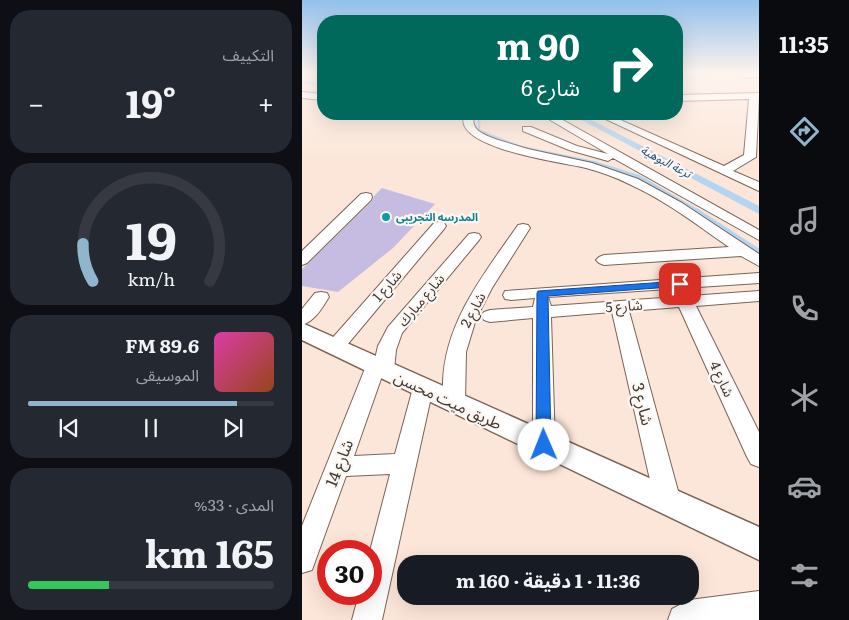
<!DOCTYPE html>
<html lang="ar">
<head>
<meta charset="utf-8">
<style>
	body { margin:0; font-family:Literata,"Noto Sans Arabic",serif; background:#242831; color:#f1f3f6; direction:rtl; height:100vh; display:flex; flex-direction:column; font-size:19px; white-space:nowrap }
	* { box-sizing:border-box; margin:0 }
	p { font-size:16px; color:#9ea1a6 }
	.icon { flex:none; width:28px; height:28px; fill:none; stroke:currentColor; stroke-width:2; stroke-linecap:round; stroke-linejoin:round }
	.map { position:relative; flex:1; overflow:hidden; direction:ltr }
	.side { display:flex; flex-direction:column; gap:10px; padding:10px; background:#0d0f14; width:302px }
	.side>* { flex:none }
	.top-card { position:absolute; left:15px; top:15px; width:366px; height:105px; border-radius:20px; box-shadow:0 5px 20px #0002; direction:rtl; background:#00695c; color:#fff; overflow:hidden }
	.speed { position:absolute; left:15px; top:540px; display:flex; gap:10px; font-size:25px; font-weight:700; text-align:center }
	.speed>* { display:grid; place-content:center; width:65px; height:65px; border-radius:50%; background:#171b24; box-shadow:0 5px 20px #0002; line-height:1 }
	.speed .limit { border:8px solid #d22; background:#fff; color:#111 }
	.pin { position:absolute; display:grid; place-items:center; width:42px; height:42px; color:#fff; margin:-21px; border-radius:10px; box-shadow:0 2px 8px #0006 }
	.me { position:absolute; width:55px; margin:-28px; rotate:359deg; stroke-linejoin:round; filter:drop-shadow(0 0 4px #0008) }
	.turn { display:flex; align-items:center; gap:18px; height:105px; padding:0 20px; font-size:22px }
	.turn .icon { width:65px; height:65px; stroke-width:2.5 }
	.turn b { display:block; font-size:35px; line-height:42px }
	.big { font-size:38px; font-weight:700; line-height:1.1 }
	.side .widget { flex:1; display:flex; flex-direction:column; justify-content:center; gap:8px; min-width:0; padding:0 18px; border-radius:20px; background:#242831 }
	.side .dial { align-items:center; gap:0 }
	.dial svg { height:130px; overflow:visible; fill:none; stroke:#363941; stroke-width:7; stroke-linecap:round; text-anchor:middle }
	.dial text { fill:#f1f3f6; stroke:none }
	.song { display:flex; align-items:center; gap:15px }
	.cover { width:60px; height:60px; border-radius:8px; background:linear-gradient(135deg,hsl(320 70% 55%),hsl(20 70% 35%)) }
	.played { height:5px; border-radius:2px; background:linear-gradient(90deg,#92b5ce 85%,#363941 85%) }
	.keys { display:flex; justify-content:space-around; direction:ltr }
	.heat { display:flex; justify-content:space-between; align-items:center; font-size:28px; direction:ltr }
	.charge { height:8px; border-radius:4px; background:linear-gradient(90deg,#34c759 33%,#363941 0) }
	.trip { position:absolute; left:95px; top:555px; width:302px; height:50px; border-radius:20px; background:#171b24; box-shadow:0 5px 20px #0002; font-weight:700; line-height:50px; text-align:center; direction:rtl }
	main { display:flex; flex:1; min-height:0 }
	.dock { display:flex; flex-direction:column; width:90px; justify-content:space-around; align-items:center; background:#090b0e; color:#9ea1a6 }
	.dock .icon { width:35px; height:35px }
	.dock .selected { color:#92b5ce }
	.dock b { font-size:22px; color:#f1f3f6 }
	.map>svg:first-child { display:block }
</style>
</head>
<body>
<main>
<nav class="dock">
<b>11:35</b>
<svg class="icon selected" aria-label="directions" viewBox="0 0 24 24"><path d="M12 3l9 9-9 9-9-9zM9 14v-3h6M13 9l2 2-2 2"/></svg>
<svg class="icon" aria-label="music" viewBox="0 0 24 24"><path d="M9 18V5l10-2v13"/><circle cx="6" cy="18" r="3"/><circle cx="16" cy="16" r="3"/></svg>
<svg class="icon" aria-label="phone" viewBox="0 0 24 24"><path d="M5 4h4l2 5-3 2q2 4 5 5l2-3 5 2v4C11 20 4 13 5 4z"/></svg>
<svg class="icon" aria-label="climate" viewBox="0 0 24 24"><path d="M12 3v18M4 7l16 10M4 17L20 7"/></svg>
<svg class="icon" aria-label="car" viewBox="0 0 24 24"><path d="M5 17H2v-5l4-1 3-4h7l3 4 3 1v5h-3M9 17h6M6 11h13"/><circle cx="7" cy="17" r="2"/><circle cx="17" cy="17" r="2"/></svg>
<svg class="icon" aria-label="filters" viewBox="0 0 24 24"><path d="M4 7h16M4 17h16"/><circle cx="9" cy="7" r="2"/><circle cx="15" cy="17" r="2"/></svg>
</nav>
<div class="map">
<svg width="457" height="620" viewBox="0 0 457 620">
	<rect width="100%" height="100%" fill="#fce6d9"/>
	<path fill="#b3d5f1" d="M 428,73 L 429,74 L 375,82 L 375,74 L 377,73 Z"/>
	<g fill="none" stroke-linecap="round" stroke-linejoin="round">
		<path stroke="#b3d5f1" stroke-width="2.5" d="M 177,114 L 177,131 L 183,133"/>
		<path stroke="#b3d5f1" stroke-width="3" d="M 180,132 L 218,147 L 294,163 L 338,177 L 396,211"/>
		<path stroke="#b3d5f1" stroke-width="4" d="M 394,210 L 457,251"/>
		<path fill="#b3d5f1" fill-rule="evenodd" d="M 0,80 L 21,82 L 21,86 L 0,84 Z
			M 268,114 L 278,114 L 457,206 L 457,214 Z"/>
	</g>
	<path fill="#c6bce1" d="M 80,188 L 133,204 L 91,248 L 36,292 L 0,286 L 0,269 L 70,201 L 72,196 Z"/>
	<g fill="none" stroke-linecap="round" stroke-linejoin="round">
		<g stroke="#7b6355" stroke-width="2">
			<path id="minor" d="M 430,73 L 457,73 L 457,77 L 445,78 Z
				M 0,92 L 21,94 L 21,100 L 0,98 Z
				M 457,93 L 454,157 L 431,171 L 457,182 L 457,191 L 293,114 L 305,114 L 422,166 L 442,155 L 447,99 L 375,101 L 375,95 Z
				M 163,114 L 173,114 C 166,130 183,135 196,140 L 226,149 L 290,163 L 336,179 L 380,203 L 457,254 L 457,266 L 439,256 L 302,265 L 297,263 L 294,260 L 297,257 L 302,255 L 427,247 C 395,225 363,200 327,184 C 313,177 299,172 284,168 C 264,163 146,148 163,114 Z
				M 238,114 L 250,114 L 457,230 L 457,240 L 311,158 L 306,161 L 267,150 L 221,131 L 221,127 L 229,127 L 275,146 L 306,154 Z
				M 64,193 L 69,194 L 70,197 L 69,200 L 5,263 L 0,265 L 0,251 L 59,194 Z
				M 137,222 L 142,223 L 144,226 L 142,229 L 40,351 L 33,353 L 26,351 L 23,347 L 26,343 L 132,223 Z
				M 221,224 L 226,225 L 228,228 L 190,288 L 174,319 L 164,352 L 163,402 L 160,408 L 152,410 L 144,408 C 140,400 141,391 141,382 C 143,321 183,273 216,225 Z
				M 172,233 L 177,234 L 179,237 L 177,240 L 100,333 L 94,350 L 92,370 L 89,375 L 80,376 L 52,456 L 93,454 L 111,388 L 114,383 L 121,380 L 128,383 L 131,388 L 80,620 L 50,620 L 57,594 L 69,594 L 68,551 L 88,474 L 44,476 L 10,570 L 0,573 L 0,526 L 64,366 L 67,361 L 73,359 L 76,346 L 86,327 L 167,234 Z
				M 457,273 L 457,283 L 246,297 L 249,306 L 457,291 L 457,301 L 394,306 L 457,432 L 457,467 L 449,464 L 445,457 L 377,307 L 327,311 L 379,502 L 375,510 L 366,513 L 357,510 L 353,502 L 310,312 L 249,317 L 253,445 L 250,452 L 242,454 L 234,452 L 231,445 L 231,318 L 188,322 L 182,320 L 179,316 L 182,312 L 188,310 L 231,307 L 233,298 L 209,300 L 203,299 L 201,295 L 203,291 Z
				M 19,292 L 25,293 L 27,297 C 20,308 13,321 0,325 L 0,309 L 13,293 Z
				M 457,591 L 457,620 L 366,620 L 370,609 L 387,600 Z"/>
		</g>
		<g stroke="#7b6355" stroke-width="3">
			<path id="major" d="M 0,323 L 457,527 L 457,560 L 0,340 Z"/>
		</g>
		<use href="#minor" fill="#fff" fill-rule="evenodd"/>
		<use href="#major" fill="#fff" fill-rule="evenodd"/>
	</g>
	<linearGradient id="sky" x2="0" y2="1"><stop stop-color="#93c1ec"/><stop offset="0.46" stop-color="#fef4ee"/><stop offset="1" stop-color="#fef4ee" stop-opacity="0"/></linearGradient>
	<rect width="457" height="160" fill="url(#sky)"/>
	<path fill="#1a73e8" stroke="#114b97" d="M 378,281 L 383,284 L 382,286 L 246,296 L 249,445 L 247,449 L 242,451 L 236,449 L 234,445 L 235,293 L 236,291 Z"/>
	<circle fill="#0f9aa8" stroke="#fdf7f4" stroke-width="2" cx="84" cy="217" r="5"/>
	<g text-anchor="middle" stroke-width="4.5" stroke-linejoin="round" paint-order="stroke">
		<g font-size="11" font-weight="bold" fill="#0d838f" stroke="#fdf7f4" text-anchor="start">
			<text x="94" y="221">المدرسه التجريبى</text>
		</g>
		<g font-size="12" font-style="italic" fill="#23577c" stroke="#fdf7f4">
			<text transform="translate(364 162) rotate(28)" y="4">ترعة البوهية</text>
		</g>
		<g font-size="14" fill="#433832" stroke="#fdf7f4">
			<text transform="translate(85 286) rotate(-49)" y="5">شارع 1</text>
			<text transform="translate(119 300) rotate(-50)" y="5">شارع مبارك</text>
			<text transform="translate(322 306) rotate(-4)" y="5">شارع 5</text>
			<text transform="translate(171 310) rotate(-62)" y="5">شارع 2</text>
			<text transform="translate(420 379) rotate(65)" y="5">شارع 4</text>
		</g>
		<g font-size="16" fill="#433832" stroke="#fdf7f4">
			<text transform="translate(146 400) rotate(25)" y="6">طريق ميت محسن</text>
			<text transform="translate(341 404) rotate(76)" y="6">شارع 3</text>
			<text transform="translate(37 463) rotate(-69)" y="6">شارع 14</text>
		</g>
	</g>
</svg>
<div class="speed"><div class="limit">30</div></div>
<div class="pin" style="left:378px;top:284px;background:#d93025"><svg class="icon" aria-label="arrive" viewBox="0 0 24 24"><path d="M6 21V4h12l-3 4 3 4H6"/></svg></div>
<svg class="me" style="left:242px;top:445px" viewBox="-20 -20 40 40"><circle r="19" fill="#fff"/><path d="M0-13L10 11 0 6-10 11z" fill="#1a73e8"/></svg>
<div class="trip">11:36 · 1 دقيقة · 160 m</div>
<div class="top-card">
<div class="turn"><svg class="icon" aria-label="right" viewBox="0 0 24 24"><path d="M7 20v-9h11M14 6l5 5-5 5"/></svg><div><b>90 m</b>شارع 6</div></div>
</div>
</div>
<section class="side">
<div class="widget"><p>التكييف</p>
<div class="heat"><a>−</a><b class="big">19°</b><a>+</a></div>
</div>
<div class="widget dial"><svg viewBox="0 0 100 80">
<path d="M14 69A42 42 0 1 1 86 69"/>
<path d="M14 69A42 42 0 0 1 8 46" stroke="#92b5ce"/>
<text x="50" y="56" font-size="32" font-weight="700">19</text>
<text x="50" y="72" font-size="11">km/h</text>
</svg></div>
<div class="widget">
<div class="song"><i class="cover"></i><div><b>89.6 FM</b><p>الموسيقى</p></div></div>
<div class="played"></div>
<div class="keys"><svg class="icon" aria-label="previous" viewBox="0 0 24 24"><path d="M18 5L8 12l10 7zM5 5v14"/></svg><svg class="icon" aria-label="pause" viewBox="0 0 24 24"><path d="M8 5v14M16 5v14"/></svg><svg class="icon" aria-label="next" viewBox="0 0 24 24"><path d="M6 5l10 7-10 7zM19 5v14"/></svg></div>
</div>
<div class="widget"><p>المدى · 33%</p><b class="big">165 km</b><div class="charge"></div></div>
</section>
</main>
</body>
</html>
